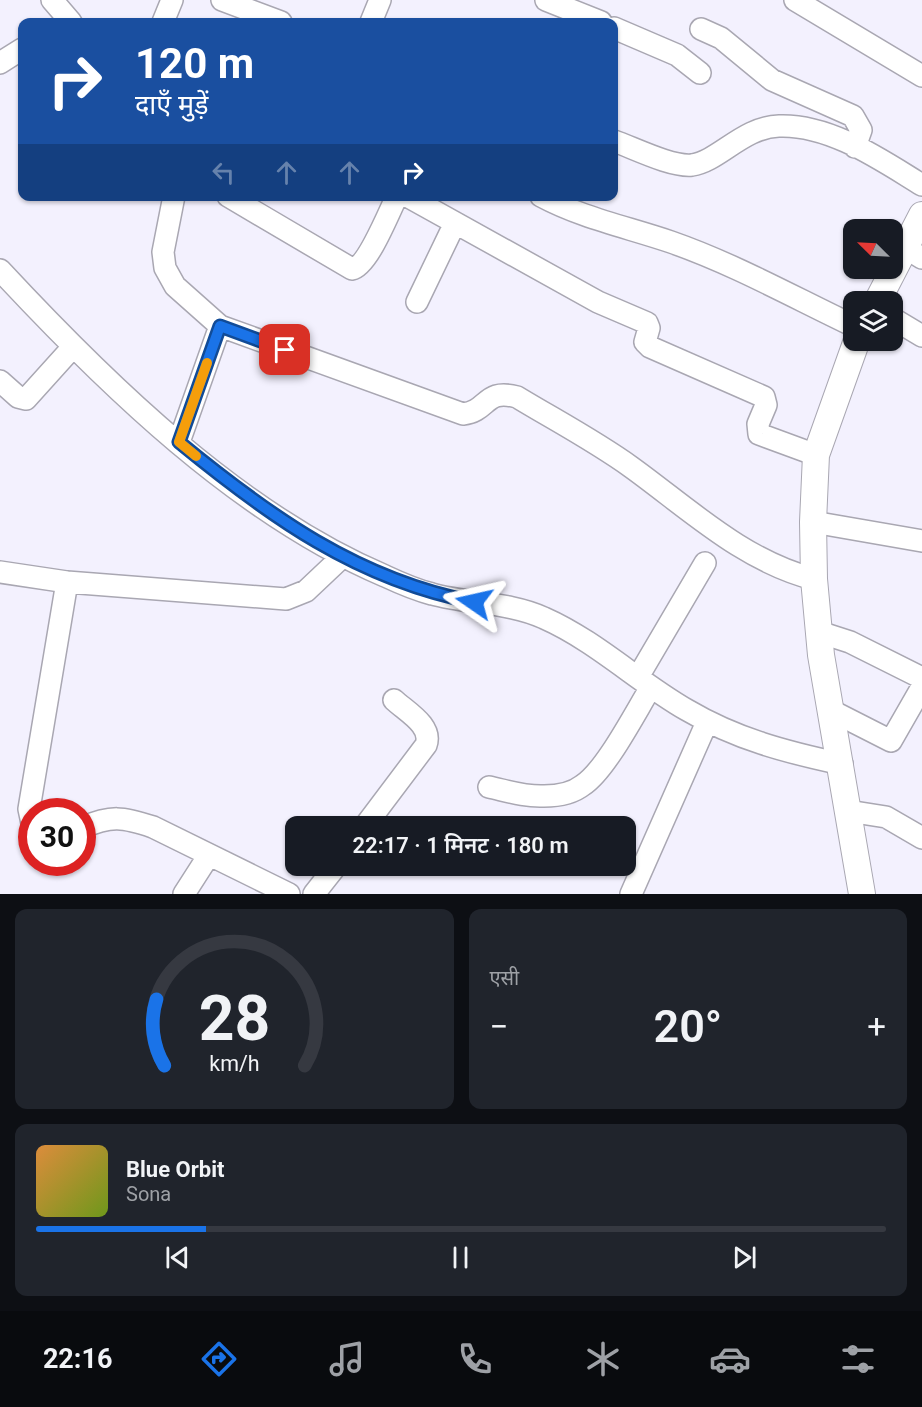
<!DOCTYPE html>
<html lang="hi">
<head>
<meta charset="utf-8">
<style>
	body { margin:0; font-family:Roboto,"Noto Sans Devanagari",sans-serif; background:#20242c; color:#f1f3f6; height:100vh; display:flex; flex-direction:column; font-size:22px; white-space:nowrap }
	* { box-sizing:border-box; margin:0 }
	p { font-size:20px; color:#9ea1a6 }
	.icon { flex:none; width:33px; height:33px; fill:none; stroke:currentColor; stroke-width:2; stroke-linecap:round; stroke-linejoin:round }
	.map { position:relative; height:894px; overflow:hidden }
	.panel { display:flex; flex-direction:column; gap:15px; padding:15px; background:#0d0f14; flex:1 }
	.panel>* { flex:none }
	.top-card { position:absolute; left:18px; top:18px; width:600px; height:183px; border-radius:12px; box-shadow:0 2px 4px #0004; background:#1a4fa0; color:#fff; overflow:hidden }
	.needle { width:39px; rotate:294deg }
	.buttons { position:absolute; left:843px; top:219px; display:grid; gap:12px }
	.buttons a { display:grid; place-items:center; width:60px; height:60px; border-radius:12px; background:#171b24; box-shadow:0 2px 4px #0004; font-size:30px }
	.speed { position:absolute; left:18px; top:798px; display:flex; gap:12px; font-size:30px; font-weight:700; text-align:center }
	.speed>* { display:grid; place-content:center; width:78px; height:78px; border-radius:50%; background:#171b24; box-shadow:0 2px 4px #0004; line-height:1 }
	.speed .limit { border:9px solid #d22; background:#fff; color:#111 }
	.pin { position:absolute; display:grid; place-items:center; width:51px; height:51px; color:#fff; margin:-26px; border-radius:12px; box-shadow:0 3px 9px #0006 }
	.me { position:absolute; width:66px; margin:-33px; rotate:281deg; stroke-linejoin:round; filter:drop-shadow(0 0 4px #0008) }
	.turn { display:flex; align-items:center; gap:21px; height:126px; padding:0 18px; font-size:27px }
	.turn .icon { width:78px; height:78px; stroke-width:2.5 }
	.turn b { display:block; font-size:42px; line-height:51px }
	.lanes { display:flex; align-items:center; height:57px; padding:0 18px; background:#0003; justify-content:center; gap:30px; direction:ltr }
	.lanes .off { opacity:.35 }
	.big { font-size:45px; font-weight:600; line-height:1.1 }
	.panel .tile { flex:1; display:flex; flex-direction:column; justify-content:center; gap:9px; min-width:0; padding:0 21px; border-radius:12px; background:#20242c }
	.panel .dial { align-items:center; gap:0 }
	.dial svg { height:156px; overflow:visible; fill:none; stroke:#363941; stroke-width:7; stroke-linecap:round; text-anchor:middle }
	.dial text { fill:#f1f3f6; stroke:none }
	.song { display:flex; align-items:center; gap:18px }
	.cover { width:72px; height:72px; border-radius:9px; background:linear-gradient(135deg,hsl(30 70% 55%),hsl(80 70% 35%)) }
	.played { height:6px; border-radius:3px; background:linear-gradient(90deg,#1a73e8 20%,#363941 20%) }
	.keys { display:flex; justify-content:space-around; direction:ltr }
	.heat { display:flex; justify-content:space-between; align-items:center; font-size:33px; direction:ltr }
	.panel .tiles { flex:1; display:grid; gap:15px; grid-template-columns:1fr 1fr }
	.tile:last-child { grid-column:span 2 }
	.trip { position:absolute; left:285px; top:816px; width:351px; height:60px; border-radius:12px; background:#171b24; box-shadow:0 2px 4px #0004; font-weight:600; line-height:60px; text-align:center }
	.dock { display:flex; height:96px; justify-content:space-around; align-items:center; background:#090b0e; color:#9ea1a6 }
	.dock .icon { width:42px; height:42px }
	.dock .active { color:#1a73e8 }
	.dock b { font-size:27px; color:#f1f3f6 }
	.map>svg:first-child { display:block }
</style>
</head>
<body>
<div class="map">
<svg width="922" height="894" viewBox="0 0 922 894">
	<rect width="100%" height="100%" fill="#f3f1fe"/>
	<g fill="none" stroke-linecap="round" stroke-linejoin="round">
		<g stroke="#a9a7b2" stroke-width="24">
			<path id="minor" d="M 52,0 L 71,22
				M 222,0 L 281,22
				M 546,0 L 601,22
				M 795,0 L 922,76
				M 163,22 L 172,0
				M 371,22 L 380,0
				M 614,28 L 677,55 L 700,73
				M 701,29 L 721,38 L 772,80 L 853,116 L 861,130 L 855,147
				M 0,63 L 22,49
				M 614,141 C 634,148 671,167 692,165 C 719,161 743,127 779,126 C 830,124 881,160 922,185
				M 174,196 L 163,252 L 165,268 L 175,286 L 220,326 L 463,414 C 489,411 484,388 517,397 C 555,420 595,441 631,467 C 688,508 743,561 814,579
				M 228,196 L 352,269 C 368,266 389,212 397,196
				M 407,196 L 598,302 L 647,323 L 649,328 L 645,342 L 650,347 L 764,397 L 766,405 L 758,424 L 759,434 L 816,455
				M 541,196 C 582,218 627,227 671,242 C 734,264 793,297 854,326
				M 904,247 L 922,258
				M 0,270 C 107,385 239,514 385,576 C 400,583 416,590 432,594 C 468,604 510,602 544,618 C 596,641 638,682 687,710 C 736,739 786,752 842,764
				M 417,302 L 455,223
				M 892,318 L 922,336
				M 0,381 L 18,397 L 26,399 L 72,348
				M 179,442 L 220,326
				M 813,522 L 922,541
				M 0,572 L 67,582 L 286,599 L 306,591 L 342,557
				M 819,632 L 850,642 L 922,678
				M 638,677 L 705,563
				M 832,711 L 891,741 L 922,687
				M 489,787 C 507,791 525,797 544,796 C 557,796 573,793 583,785 C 606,770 636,711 651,687
				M 848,811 L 886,817 L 922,838
				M 32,823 L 29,809 L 67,582
				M 365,826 L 426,745 C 433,726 407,712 394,700
				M 82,828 C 111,815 123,817 153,827 L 289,894
				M 184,894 L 209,855
				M 314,894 L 336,866
				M 631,894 L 707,722"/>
		</g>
		<g stroke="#a9a7b2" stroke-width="28">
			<path id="tertiary" d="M 877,302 L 922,215
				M 857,340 L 816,455 L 813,522 L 814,579 L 821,655 L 862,894"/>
		</g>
		<use href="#minor" stroke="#fff" stroke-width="21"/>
		<use href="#tertiary" stroke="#fff" stroke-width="26"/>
	</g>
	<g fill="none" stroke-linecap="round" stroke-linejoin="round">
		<g stroke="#114b97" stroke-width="15">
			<path id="route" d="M 285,350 L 220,326 L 179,442 C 269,516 358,580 474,602"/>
		</g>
		<use href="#route" stroke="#1a73e8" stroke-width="10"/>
		<path stroke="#f59e0b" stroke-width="10" d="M 196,456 L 179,442 L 207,363"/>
	</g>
</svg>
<div class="buttons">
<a><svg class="needle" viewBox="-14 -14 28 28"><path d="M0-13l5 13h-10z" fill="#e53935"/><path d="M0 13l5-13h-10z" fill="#9ea1a6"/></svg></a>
<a><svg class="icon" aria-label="layers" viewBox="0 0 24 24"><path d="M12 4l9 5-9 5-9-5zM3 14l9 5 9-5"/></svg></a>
</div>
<div class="speed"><div class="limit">30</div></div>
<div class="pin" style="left:285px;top:350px;background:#d93025"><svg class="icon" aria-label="arrive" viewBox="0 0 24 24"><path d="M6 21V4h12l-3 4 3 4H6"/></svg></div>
<svg class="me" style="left:474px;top:602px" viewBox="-20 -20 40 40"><path d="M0-17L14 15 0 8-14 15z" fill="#1a73e8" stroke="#fff" stroke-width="4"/></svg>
<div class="trip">22:17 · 1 मिनट · 180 m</div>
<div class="top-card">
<div class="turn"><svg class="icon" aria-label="right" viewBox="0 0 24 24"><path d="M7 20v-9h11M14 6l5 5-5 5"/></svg><div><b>120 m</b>दाएँ मुड़ें</div></div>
<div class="lanes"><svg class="icon off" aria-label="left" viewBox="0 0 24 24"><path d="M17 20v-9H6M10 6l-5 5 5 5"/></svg><svg class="icon off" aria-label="ahead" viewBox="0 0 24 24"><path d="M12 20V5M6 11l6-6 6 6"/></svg><svg class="icon off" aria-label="ahead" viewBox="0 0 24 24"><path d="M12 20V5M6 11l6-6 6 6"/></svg><svg class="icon" aria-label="right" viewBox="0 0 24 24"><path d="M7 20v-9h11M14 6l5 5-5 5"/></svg></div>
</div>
</div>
<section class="panel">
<div class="tiles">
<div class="tile dial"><svg viewBox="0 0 100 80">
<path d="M14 69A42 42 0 1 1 86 69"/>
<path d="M14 69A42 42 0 0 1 10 35" stroke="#1a73e8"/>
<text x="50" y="56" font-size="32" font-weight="700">28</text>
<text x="50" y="72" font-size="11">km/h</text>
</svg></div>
<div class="tile"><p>एसी</p>
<div class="heat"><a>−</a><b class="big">20°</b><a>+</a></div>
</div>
<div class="tile">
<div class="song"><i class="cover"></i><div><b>Blue Orbit</b><p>Sona</p></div></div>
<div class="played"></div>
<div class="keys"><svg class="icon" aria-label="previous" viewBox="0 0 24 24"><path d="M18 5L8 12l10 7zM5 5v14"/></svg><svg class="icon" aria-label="pause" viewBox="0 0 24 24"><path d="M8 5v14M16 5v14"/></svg><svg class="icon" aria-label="next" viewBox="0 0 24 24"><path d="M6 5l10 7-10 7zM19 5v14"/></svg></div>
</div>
</div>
</section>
<nav class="dock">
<b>22:16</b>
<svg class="icon active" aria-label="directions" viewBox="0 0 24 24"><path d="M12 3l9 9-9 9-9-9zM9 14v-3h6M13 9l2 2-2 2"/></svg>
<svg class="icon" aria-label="music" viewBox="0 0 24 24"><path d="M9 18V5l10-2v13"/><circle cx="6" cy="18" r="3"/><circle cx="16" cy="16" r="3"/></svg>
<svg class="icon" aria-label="phone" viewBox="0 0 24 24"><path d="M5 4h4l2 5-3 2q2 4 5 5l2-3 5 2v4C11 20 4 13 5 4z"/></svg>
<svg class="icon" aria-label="climate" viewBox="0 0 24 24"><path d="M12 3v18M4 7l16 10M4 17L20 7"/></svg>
<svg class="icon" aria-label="car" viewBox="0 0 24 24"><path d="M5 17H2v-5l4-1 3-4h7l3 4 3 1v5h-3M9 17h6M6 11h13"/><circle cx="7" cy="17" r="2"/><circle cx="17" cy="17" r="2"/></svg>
<svg class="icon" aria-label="filters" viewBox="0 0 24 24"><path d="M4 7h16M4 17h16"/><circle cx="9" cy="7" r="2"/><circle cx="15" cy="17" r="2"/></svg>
</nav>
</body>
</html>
